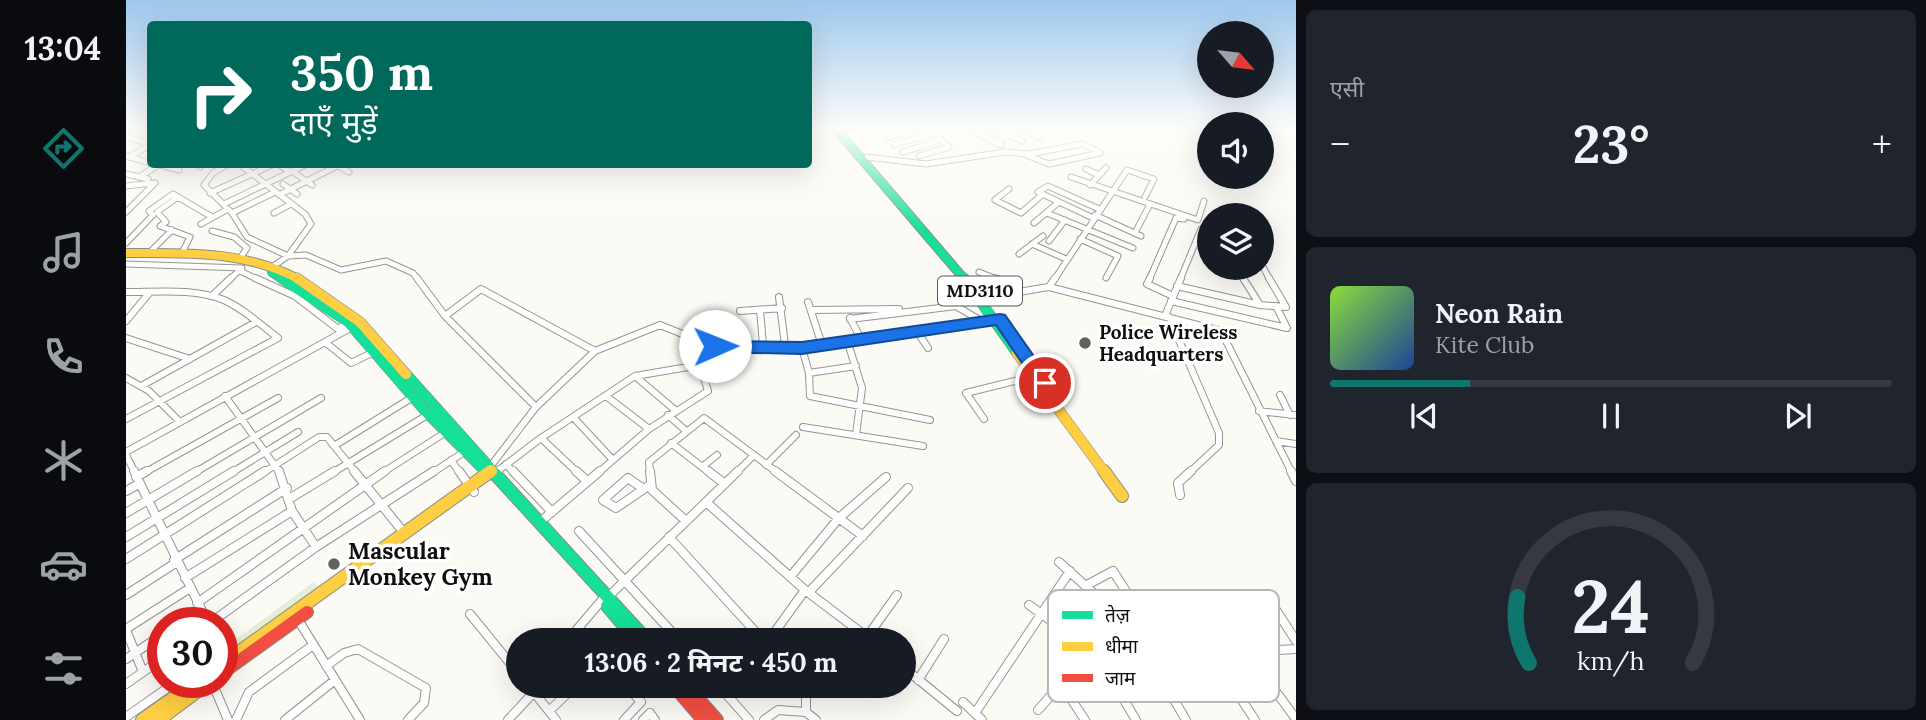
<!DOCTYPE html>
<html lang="hi">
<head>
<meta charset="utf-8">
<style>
	body { margin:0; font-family:Lora,"Noto Sans Devanagari",serif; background:#20242c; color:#f1f3f6; height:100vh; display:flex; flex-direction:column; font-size:26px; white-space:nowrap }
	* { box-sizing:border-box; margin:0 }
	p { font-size:23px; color:#9ea1a6 }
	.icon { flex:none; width:38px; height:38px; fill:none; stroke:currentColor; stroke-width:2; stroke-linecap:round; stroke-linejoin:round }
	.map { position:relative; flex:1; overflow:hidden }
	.sheet { display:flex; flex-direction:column; gap:10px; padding:10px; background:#0d0f14; width:630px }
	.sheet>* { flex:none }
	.banner { position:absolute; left:21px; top:21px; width:665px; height:147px; border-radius:7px; box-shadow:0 7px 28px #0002; background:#00695c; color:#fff; overflow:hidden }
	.needle { width:46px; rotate:118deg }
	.controls { position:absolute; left:1071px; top:21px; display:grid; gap:14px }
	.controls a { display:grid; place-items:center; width:77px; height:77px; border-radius:50%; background:#171b24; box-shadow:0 7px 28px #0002; font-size:35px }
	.speed { position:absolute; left:21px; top:607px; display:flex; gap:14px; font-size:35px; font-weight:700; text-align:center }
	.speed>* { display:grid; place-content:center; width:91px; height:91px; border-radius:50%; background:#171b24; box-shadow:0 7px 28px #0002; line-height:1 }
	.speed .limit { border:10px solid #d22; background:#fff; color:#111 }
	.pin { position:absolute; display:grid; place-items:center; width:60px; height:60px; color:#fff; margin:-30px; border:4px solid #fff; border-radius:50%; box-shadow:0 2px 7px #0007 }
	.me { position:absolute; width:77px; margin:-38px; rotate:89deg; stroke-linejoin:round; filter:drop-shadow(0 0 5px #0008) }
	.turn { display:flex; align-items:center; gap:24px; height:147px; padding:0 28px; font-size:32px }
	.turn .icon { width:91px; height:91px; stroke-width:2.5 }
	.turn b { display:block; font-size:49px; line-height:60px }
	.big { font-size:52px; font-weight:700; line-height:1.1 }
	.sheet .widget { flex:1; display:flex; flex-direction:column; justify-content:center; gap:10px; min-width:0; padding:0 24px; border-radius:10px; background:#20242c }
	.sheet .dial { align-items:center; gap:0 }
	.dial svg { height:182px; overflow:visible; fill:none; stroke:#363941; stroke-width:7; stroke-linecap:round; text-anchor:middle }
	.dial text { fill:#f1f3f6; stroke:none }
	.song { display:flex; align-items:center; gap:21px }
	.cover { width:84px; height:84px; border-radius:10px; background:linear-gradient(135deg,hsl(90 70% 55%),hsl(220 70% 35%)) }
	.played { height:7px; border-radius:4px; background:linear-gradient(90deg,#0f766e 25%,#363941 25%) }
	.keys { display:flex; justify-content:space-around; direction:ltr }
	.heat { display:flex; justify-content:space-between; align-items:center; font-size:38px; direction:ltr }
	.trip { position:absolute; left:380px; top:628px; width:410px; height:70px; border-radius:35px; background:#171b24; box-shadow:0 7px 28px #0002; font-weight:700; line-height:70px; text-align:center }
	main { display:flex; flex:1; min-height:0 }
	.menu { display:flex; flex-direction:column; width:126px; justify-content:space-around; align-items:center; background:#090b0e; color:#9ea1a6 }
	.menu .icon { width:49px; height:49px }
	.menu .on { color:#0f766e }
	.menu b { font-size:32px; color:#f1f3f6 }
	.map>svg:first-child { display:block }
</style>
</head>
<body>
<main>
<nav class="menu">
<b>13:04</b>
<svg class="icon on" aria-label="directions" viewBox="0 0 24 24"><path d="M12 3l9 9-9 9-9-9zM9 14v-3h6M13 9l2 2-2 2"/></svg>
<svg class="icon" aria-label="music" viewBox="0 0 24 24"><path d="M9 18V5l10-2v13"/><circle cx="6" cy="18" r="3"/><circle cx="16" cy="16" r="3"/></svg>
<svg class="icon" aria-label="phone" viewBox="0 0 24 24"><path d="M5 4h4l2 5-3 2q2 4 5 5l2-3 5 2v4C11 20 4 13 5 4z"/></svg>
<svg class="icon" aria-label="climate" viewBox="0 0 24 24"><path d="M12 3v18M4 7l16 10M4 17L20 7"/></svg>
<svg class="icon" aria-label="car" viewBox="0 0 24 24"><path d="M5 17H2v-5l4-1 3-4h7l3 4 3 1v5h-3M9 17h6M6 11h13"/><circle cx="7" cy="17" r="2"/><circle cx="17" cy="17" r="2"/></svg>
<svg class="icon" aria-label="filters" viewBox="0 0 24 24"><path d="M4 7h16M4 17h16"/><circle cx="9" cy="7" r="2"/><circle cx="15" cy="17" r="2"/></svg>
</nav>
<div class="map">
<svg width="1170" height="720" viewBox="0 0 1170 720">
	<rect width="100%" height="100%" fill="#fbfaf5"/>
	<path fill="#e4f0d6" d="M 188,582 L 194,589 L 106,653 L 102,645 Z"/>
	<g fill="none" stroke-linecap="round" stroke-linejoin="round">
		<g stroke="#959593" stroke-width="7">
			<path id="street-far2" d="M 843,129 L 875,145
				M 869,129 L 896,141
				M 896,129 L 913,137
				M 0,131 L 5,129
				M 0,137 L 24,144
				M 763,137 L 788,129
				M 870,142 L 892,129
				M 768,145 L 807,133 L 802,129
				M 777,152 L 815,140 L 807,133
				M 0,156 L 24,163
				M 793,156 L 823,147 L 815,140
				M 3,157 L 24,145
				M 741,157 L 800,164 L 879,152 L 903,154 L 957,144 L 974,153 L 923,164 L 898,154
				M 31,164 L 53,170
				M 73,164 L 74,167
				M 102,164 L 87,173 L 78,185 L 106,213 L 121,237 L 162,256 L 180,255 L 215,270 L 260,261 L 287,273 L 292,280
				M 152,164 L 164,172
				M 116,166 L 179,214 L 185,224 L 162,256 L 146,267
				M 212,166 L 223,172
				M 960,169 L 973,175
				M 166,171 L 186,185
				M 0,174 L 22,179
				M 13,177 L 34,164
				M 945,177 L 1072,220 L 1078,201
				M 157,184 L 171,194
				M 964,185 L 980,168
				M 0,186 L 27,183
				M 883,189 L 869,200 L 895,213 L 917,194
				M 84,193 L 148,164
				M 153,195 L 215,164
				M 98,204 L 181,164
				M 0,212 L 29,183
				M 106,213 L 149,192
				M 148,213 L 165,204
				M 921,213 L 1007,248
				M 969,215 L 1015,236
				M 967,218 L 912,192 L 922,186 L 973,209
				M 908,223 L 933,202
				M 75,224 L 102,209
				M 86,231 L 108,237 L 121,248 L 115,257
				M 1009,233 L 1024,204
				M 954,239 L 992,256 L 980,278
				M 923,241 L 939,220
				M 0,243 L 27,215 L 23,211 L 47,194 L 52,197
				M 906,244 L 940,259
				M 23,253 L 46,230
				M 56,253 L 64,237 L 34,226 L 40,222 L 31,212 L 52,197 L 86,217
				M 893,254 L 917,236
				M 0,264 L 116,268
				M 1136,265 L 1144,280
				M 1111,268 L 1118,280
				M 114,271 L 133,280
				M 853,272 L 873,280
				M 103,280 L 115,269
				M 928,280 L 1001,170 L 1028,179 L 1019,197
				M 1023,280 L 1050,218 L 1058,219
				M 1054,280 L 1075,229 L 1083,229"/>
		</g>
		<g stroke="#959593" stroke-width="8">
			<path id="street-far1" d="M 129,278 L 169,296 L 212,329 L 224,320
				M 291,278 L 319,316 L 410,407
				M 868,278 L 881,283 L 887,293
				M 1024,278 L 1021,284 L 1047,296
				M 1117,278 L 1134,305
				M 1051,286 L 1134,305 L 1160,307 L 1143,278
				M 923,287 L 929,278
				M 0,292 C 31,292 69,288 98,300 C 118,309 135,325 152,338 L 0,419
				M 86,296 L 105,278
				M 653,297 L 659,345
				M 855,298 L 923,287 L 1095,331 L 1166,473
				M 1045,301 L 1161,328 L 1150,306
				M 682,302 L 696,345
				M 634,310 L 637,345 L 676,348 L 722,343 L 874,319
				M 685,310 L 773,309
				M 614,311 L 656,308
				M 319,316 L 355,289 L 469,351
				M 1039,316 L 1055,278
				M 1043,317 L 1093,433 L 1093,445 L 1063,473
				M 724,318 L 735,339
				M 724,319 L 830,306 L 857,322
				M 0,321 L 24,292
				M 790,330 L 802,348
				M 0,338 L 64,359
				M 199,342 L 225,363 L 250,351
				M 722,343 L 736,388 L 730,435
				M 676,348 L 683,373 L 684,396 L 804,420
				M 683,373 L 730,366
				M 509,376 L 549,410
				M 0,378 L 23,391 L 53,421
				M 17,385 L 130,322
				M 1154,395 L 1164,415
				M 99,396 L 154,473
				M 480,396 L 523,429
				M 1133,411 L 1170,415
				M 542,415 L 559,430
				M 447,417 L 487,460
				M 858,419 L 840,393 L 913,375
				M 677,427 L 797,446
				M 415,438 L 452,473
				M 1150,441 L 1170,444
				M 545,443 L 584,473
				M 208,446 L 287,397
				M 0,452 L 226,327
				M 0,455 L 9,473
				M 325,460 L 334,473
				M 380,464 L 388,473
				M 640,465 L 670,435
				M 364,467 L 410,407 L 469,351 L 534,325 L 589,347 L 637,345
				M 576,467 L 591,455
				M 18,473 L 152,398
				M 68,473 L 195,398
				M 105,473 L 172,432
				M 137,473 L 193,437 L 201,437 L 230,473
				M 206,473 L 303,414
				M 256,473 L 320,432
				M 306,473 L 338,452
				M 369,473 L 415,438 L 509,376 L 574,365 L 582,391 L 523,429 L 472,473
				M 524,473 L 523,462 L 578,418 L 652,473
				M 610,473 L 628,455"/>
		</g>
		<g stroke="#959593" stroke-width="10">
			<path id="street" d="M 8,471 L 82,623
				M 153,471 L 166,511 L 190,547
				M 228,471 L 279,534
				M 333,471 L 348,492
				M 387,471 L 426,512
				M 450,471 L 461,481
				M 524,471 L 526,490 L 560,521
				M 582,471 L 599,484
				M 649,471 L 737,536
				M 1165,471 L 1170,481
				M 369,473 L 372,471
				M 10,477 L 21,471
				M 516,488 L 502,478 L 477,500 L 490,508 L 525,484
				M 0,491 L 13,484
				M 1054,495 L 1052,483 L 1065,471
				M 163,499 L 209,471
				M 580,502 L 679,590 L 745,640
				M 0,513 L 71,471
				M 414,522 L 474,471
				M 453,531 L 553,640
				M 0,537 L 108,471
				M 543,537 L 637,640
				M 0,559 L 139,471
				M 48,560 L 161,488
				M 933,562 L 984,608 L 1017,647 L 1060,720
				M 664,577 L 713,518 L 760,477
				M 59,578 L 166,511
				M 961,585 L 987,571 L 1033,643
				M 683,592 L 782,488
				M 0,595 L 51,562
				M 482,597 L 612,471
				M 71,603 L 259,471
				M 903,605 L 938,630 L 979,668 L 1010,720
				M 1150,610 L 1170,641
				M 344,614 L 392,673
				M 171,618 L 234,720
				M 53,623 L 75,609
				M 84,623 L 190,547 L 308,471
				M 0,629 L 64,588
				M 0,630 L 17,672
				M 453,630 L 462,640
				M 741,637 L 771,595
				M 1074,637 L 1129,720
				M 442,640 L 476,600 L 483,600
				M 643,640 L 679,590
				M 1017,647 L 1093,633
				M 1121,652 L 1170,719
				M 1100,653 L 1170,649
				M 0,659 L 37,634
				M 200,666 L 218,653 L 232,649 L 300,688 L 298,703 L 282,720
				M 777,667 L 831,711
				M 1029,667 L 1070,656
				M 792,680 L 818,639
				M 86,682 L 102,720
				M 0,684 L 37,658
				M 403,686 L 430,720
				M 593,686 L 623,720
				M 680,686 L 680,712 L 690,720
				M 837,702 L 856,720
				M 912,710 L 935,684
				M 423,711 L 449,686
				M 849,713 L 944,571
				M 0,717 L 50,682
				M 110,720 L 123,692 L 187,645
				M 159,720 L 209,680
				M 382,720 L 408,692
				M 498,720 L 515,702 L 501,686
				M 517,720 L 524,713 L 529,720
				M 638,720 L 652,710 L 680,712
				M 959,720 L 935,684 L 984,608"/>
		</g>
		<g stroke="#8c8b89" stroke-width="10">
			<path id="fast-far2" d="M 710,129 L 839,280
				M 146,272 L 158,280"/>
		</g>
		<g stroke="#8c8b89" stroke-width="11">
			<path id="fast-far1" d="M 155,278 L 222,322 L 299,411 L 361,473
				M 838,278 L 891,353
				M 280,374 L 367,471"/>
		</g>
		<g stroke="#8c8b89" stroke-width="14">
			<path id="fast" d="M 359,471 L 362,474
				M 369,474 L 521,640
				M 481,606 L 510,640"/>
		</g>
		<g stroke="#8c8b89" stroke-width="10">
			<path id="slow-far2" d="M 0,253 C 61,253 118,250 174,280"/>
		</g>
		<g stroke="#8c8b89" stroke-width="11">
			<path id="slow-far1" d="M 171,278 L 234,322 L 280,374
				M 891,353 L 979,473
				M 363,473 L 365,471"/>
		</g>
		<g stroke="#8c8b89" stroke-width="14">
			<path id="slow" d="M 978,471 L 996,496
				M 96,664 L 365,471
				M 16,720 L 70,682
				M 33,720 L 84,682"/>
		</g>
		<g stroke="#8c8b89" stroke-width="14">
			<path id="jam" d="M 96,673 L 181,612
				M 548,686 L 577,720
				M 561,686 L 591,720"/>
		</g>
		<use href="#street-far2" stroke="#fefefe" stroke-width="5"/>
		<use href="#street-far1" stroke="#fefefe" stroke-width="6"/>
		<use href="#street" stroke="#fefefe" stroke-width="8"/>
		<use href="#fast-far2" stroke="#16e098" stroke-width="8"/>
		<use href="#fast-far1" stroke="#16e098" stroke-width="10"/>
		<use href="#fast" stroke="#16e098" stroke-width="12"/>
		<use href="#slow-far2" stroke="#ffcf43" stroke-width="8"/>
		<use href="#slow-far1" stroke="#ffcf43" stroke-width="10"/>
		<use href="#slow" stroke="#ffcf43" stroke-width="12"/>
		<use href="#jam" stroke="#f24e42" stroke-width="12"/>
	</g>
	<linearGradient id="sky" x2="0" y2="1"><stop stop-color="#9dc8ec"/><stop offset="0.56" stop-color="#fdfdfa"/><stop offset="1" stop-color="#fdfdfa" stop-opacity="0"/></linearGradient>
	<rect width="1170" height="230" fill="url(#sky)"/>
	<path fill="#1a73e8" stroke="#114b97" stroke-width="2" d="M 874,314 L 879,315 L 924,379 L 924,388 L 913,388 L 870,325 L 676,354 L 589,352 L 581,346 L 589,341 L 676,342 Z"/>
	<g fill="#626160" stroke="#fff" stroke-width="2.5">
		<circle cx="959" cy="343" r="7"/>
		<circle cx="208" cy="564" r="7"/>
	</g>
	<g text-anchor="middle" stroke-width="7" stroke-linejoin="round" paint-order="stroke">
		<rect fill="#fff" stroke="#575757" stroke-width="2" x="812" y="276.5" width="84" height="29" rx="5"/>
		<g font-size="18" font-weight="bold" fill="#0f0f0f">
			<text x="854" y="297">MD3110</text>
		</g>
		<g font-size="19" font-weight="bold" fill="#0f0f0f" stroke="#fff" text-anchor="start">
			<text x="973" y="339">Police Wireless<tspan x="973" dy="22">Headquarters</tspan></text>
		</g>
		<g font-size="23" font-weight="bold" fill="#0f0f0f" stroke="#fff" text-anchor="start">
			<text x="222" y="559">Mascular<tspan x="222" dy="26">Monkey Gym</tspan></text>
		</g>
	</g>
	<rect x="922" y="590" width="231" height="112" rx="10" fill="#fff" stroke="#b7b7b7" stroke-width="2"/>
	<rect x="936" y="611" width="31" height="8" fill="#16e098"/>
	<rect x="936" y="642" width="31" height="9" fill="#ffcf43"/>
	<rect x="936" y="674" width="31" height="8" fill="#f24e42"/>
	<g font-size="19" fill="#0f0f0f">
		<text x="979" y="622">तेज़</text>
		<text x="979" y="653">धीमा</text>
		<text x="979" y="685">जाम</text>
	</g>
</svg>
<div class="controls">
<a><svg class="needle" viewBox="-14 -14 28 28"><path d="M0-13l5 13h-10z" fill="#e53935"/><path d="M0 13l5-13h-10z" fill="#9ea1a6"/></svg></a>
<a><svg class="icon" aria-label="sound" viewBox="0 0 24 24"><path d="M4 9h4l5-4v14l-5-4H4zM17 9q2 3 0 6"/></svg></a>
<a><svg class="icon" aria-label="layers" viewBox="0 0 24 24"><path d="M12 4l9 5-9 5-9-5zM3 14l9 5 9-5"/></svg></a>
</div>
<div class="speed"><div class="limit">30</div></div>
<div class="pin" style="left:919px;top:383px;background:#d93025"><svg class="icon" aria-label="arrive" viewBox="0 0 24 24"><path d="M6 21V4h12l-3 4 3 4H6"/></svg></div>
<svg class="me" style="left:589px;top:346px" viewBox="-20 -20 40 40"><circle r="19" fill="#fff"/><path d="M0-13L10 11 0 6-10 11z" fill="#1a73e8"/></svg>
<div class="trip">13:06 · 2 मिनट · 450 m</div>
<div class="banner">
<div class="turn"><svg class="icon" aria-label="right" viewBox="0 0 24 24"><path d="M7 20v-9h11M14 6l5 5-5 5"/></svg><div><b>350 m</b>दाएँ मुड़ें</div></div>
</div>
</div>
<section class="sheet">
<div class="widget"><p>एसी</p>
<div class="heat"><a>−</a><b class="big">23°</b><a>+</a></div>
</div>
<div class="widget">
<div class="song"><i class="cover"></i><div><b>Neon Rain</b><p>Kite Club</p></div></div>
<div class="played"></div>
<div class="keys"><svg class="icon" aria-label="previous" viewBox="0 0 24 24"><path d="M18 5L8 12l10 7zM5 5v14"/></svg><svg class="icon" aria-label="pause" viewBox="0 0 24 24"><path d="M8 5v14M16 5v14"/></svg><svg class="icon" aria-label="next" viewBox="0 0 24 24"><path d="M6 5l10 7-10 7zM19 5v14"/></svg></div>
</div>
<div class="widget dial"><svg viewBox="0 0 100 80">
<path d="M14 69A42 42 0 1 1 86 69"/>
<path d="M14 69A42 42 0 0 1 9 40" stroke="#0f766e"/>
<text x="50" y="56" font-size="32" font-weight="700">24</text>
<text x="50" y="72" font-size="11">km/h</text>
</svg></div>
</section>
</main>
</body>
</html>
